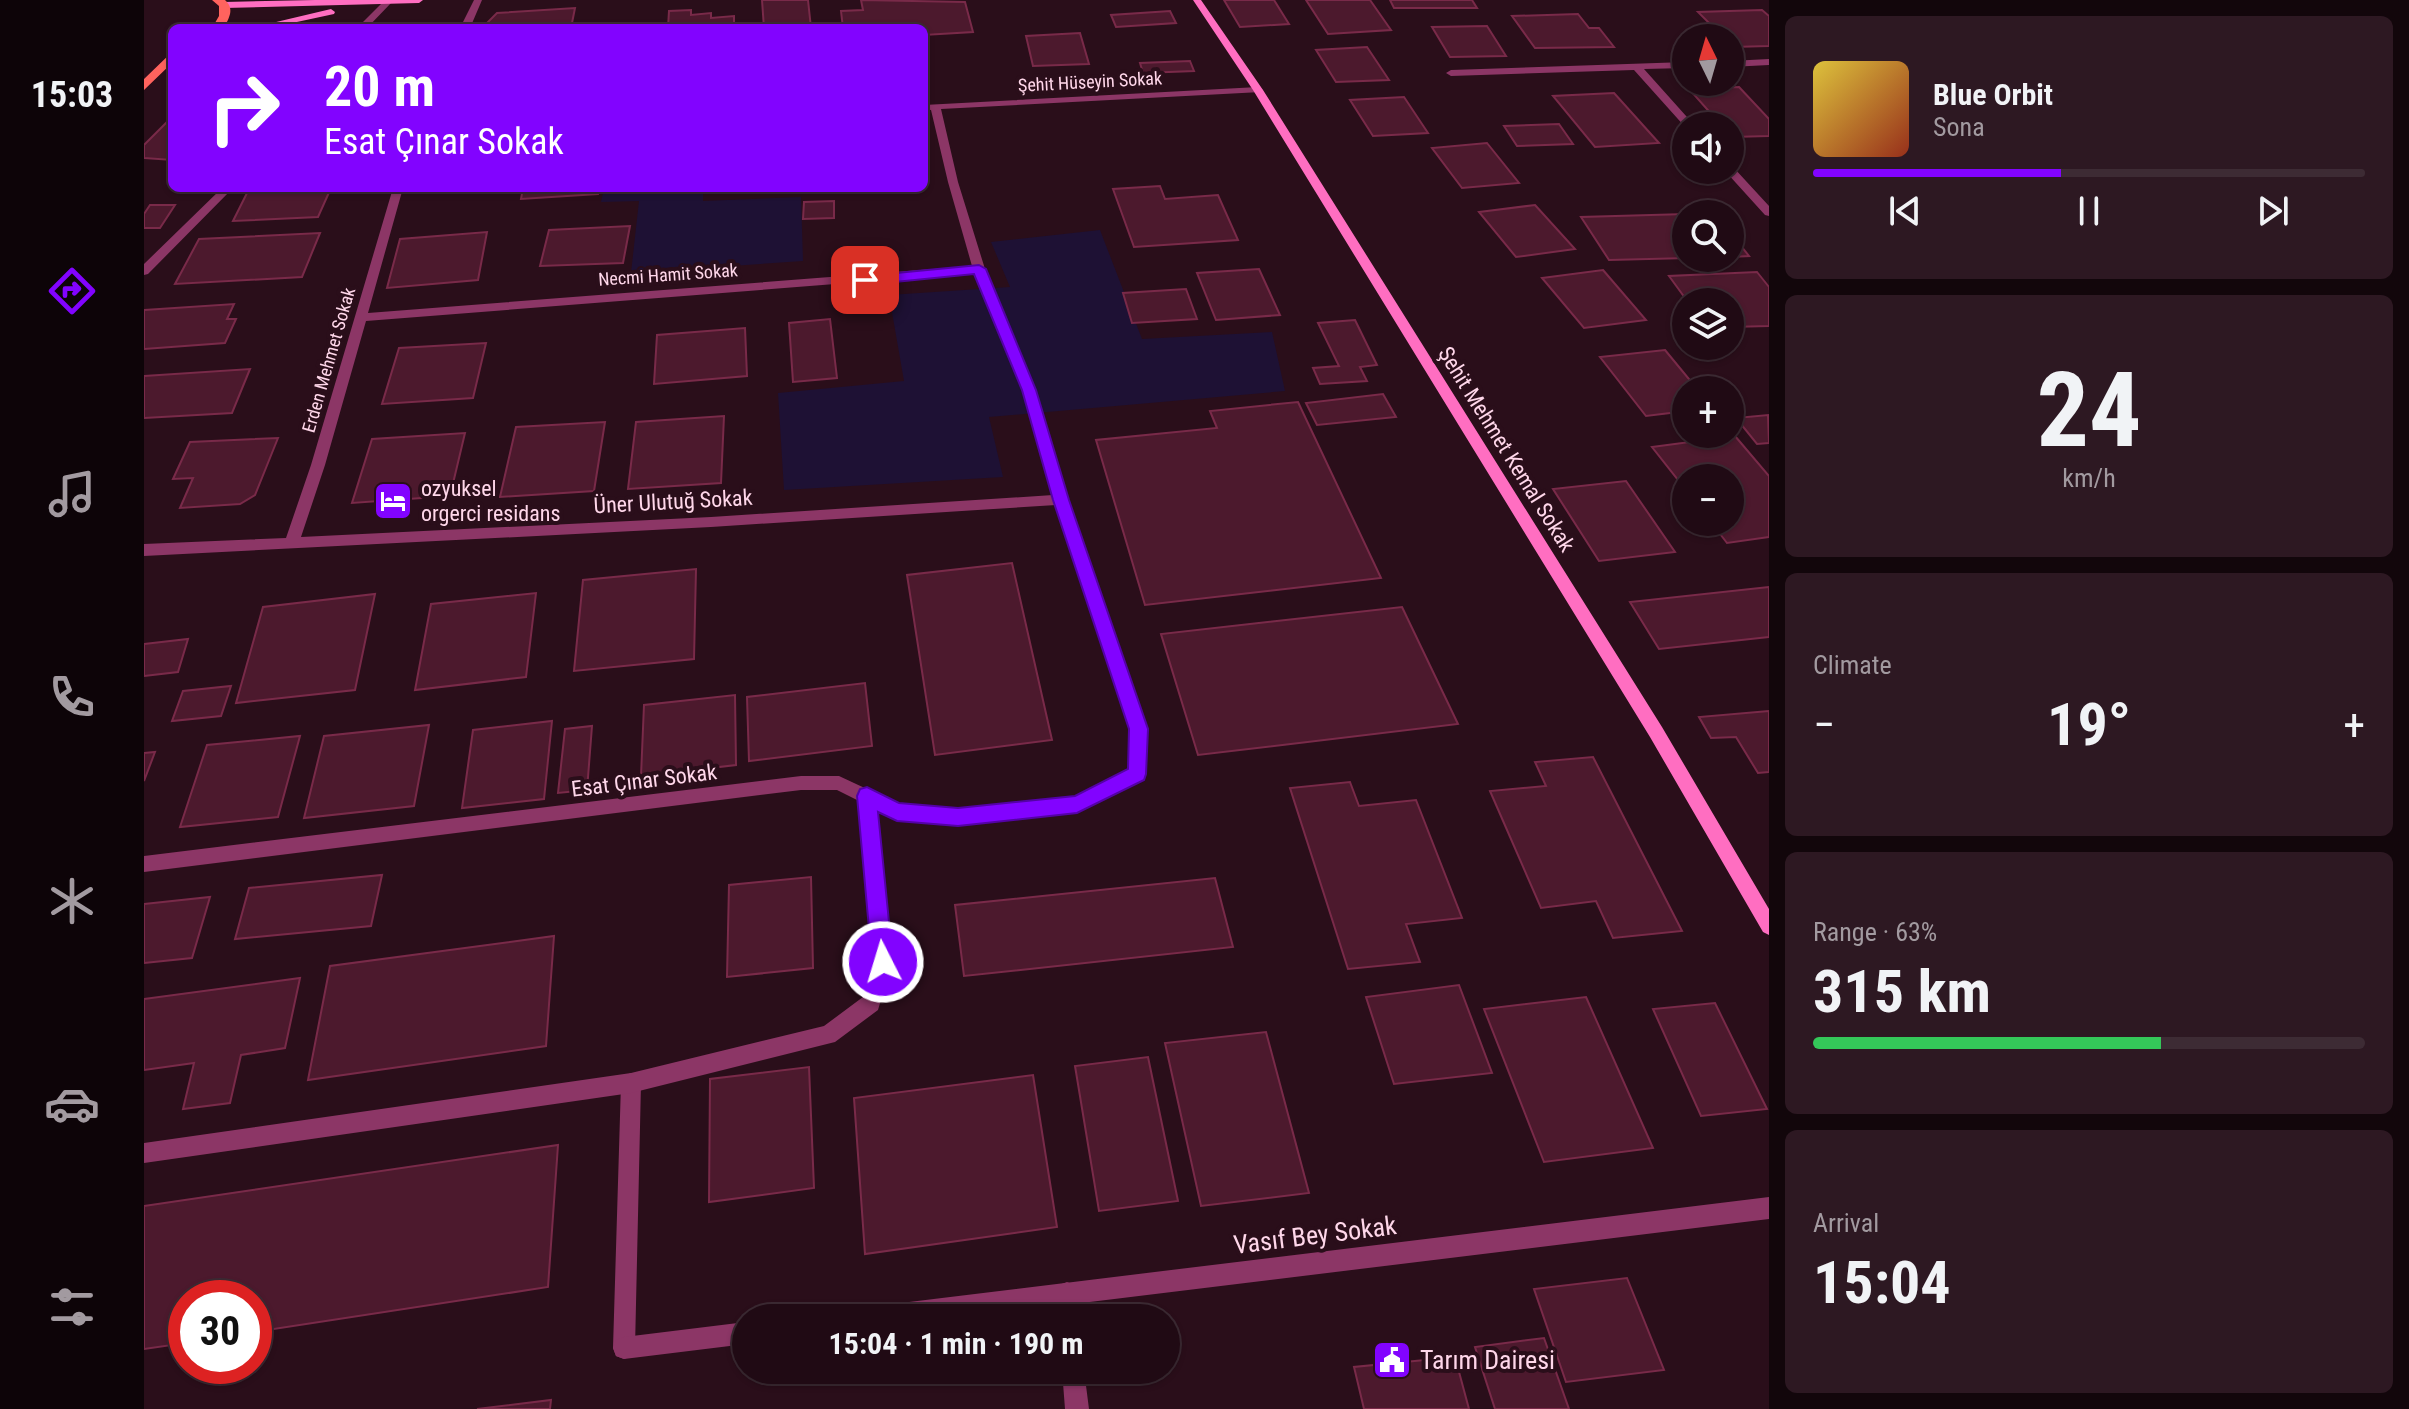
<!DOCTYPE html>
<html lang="en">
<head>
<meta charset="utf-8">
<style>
	body { margin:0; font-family:"Roboto Condensed",sans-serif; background:#2d1822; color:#f1f3f6; height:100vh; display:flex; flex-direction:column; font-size:30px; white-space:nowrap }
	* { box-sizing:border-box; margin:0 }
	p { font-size:26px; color:#a29aa0 }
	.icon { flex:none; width:44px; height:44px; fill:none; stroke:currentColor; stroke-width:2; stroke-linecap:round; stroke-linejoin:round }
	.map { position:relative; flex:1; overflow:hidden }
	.panel { display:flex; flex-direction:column; gap:16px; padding:16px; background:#12060b; width:640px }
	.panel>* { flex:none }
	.hud { position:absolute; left:24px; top:24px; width:760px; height:168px; border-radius:12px; box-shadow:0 2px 6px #0004,0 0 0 2px #3d2b34; background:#8203ff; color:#fff; overflow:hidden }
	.needle { width:52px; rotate:355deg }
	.tools { position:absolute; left:1528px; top:24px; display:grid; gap:16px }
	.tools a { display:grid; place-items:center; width:72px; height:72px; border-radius:50%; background:#200a14; box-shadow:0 2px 6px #0004,0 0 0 2px #3d2b34; font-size:40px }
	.speed { position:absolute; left:24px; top:1280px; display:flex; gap:16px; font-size:40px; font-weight:700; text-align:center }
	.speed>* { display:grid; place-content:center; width:104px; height:104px; border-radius:50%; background:#200a14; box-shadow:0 2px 6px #0004,0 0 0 2px #3d2b34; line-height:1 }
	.speed .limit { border:12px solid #d22; background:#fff; color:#111 }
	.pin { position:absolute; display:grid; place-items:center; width:68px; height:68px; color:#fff; margin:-34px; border-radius:16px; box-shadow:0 4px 12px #0006 }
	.me { position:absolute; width:88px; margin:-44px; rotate:355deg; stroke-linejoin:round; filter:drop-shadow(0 0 6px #0008) }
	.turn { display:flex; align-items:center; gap:28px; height:168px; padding:0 24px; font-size:36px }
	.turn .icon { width:104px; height:104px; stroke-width:2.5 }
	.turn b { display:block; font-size:56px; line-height:68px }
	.big { font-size:60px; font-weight:700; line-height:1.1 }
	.panel .card { flex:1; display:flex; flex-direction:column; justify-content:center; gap:12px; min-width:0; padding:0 28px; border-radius:12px; background:#2d1822 }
	.panel .dial { align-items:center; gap:0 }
	.dial b { font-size:104px; line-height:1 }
	.song { display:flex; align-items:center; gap:24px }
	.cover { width:96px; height:96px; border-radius:12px; background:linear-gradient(135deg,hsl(50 70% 55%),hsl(10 70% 35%)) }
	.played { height:8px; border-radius:4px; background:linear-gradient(90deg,#8203ff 45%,#3d2b34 45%) }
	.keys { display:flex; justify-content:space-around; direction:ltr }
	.heat { display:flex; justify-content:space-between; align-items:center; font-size:44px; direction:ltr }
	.charge { height:12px; border-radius:6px; background:linear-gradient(90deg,#34c759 63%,#3d2b34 0) }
	.trip { position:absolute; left:588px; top:1304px; width:448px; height:80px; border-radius:40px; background:#200a14; box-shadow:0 2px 6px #0004,0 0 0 2px #3d2b34; font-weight:700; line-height:80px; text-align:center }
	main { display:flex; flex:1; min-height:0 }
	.dock { display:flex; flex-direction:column; width:144px; justify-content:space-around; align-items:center; background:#0d0408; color:#a29aa0 }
	.dock .icon { width:56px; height:56px }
	.dock .on { color:#8203ff }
	.dock b { font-size:36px; color:#f1f3f6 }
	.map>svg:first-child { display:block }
</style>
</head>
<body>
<main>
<nav class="dock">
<b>15:03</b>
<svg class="icon on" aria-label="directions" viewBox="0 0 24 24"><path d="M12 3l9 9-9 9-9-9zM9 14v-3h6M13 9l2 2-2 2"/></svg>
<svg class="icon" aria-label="music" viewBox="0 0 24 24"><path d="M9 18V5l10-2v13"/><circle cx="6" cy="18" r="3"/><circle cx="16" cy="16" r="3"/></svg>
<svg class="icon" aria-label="phone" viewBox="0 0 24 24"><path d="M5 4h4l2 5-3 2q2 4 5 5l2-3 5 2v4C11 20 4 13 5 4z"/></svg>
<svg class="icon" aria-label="climate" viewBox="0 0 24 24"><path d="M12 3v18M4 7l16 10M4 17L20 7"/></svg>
<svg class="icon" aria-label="car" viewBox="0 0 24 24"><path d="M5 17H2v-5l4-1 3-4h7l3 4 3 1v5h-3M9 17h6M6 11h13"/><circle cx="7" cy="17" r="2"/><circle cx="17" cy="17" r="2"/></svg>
<svg class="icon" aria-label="filters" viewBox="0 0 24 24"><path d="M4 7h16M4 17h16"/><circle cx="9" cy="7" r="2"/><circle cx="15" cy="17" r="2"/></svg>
</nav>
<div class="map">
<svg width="1625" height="1409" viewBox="0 0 1625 1409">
	<rect width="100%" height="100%" fill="#2a0e1a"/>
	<path fill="#1e1134" d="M 460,188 L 559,188 L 559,201 L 657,197 L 659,261 L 487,273 L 495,201 L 457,202 Z
		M 956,230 L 998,339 L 1128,332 L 1141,391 L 845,417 L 859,477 L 640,490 L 634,393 L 760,381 L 745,295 L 866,287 L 847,242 Z"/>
	<path fill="#4c192d" stroke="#792a49" stroke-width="2" d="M 618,0 L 664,0 L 667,28 L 620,28 Z
		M 717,0 L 821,2 L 829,32 L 780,35 L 780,28 L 699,28 L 697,11 L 719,10 Z
		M 1080,0 L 1130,0 L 1145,24 L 1096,27 Z
		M 1162,0 L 1226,0 L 1247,30 L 1184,34 Z
		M 1246,0 L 1328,0 L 1333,8 L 1250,8 Z
		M 431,8 L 427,28 L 338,28 L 353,13 Z
		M 547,10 L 547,15 L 567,13 L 567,18 L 590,16 L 590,26 L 524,28 L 525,11 Z
		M 1618,10 L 1625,16 L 1625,46 L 1588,47 L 1586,38 L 1580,38 L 1554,12 Z
		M 1026,11 L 1032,23 L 972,27 L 967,15 Z
		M 1434,14 L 1445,28 L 1455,28 L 1470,47 L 1391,48 L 1368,16 Z
		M 289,23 L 287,28 L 230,28 L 232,26 Z
		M 1343,26 L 1362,56 L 1306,57 L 1288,27 Z
		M 936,33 L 945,64 L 889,66 L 882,36 Z
		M 1223,47 L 1245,80 L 1192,82 L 1172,50 Z
		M 1046,61 L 1050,71 L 999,73 L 996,63 Z
		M 1595,87 L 1625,119 L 1625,136 L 1588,137 L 1586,126 L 1578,126 L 1545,89 Z
		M 1470,93 L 1515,143 L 1451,147 L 1409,96 Z
		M 1260,97 L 1284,133 L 1229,136 L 1206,100 Z
		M 28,117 L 28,160 L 0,158 L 0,145 Z
		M 1415,124 L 1429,144 L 1373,146 L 1360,126 Z
		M 1343,143 L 1375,183 L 1318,188 L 1288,148 Z
		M 1016,186 L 1021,199 L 1074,195 L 1094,240 L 990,247 L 969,189 Z
		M 187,188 L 174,217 L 89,221 L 105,189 Z
		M 379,188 L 455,188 L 454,194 L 377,199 Z
		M 690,201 L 690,218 L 659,219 L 660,202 Z
		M 6,205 L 31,205 L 16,228 L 0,228 L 0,214 Z
		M 1391,205 L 1431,249 L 1372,257 L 1335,212 Z
		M 1542,214 L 1542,258 L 1545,258 L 1465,260 L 1437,217 Z
		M 486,226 L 479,263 L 396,266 L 405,230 Z
		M 343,232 L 334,280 L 243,288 L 256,239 Z
		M 1586,232 L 1605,256 L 1586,257 Z
		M 176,233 L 158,277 L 31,284 L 55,239 Z
		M 1115,269 L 1136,315 L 1072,320 L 1053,273 Z
		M 1459,270 L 1502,320 L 1440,328 L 1398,278 Z
		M 1613,272 L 1625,287 L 1625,326 L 1586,327 L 1586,302 L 1544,302 L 1525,276 Z
		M 1042,289 L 1053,319 L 988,323 L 979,293 Z
		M 90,304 L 83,319 L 92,319 L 81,343 L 0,349 L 0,310 Z
		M 686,319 L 693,378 L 649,382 L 645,323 Z
		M 1211,320 L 1233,365 L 1216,367 L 1223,381 L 1176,384 L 1169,368 L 1195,366 L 1174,323 Z
		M 601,328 L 603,376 L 510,384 L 513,335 Z
		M 342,343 L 329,398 L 238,404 L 255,348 Z
		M 1521,350 L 1554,390 L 1542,390 L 1542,411 L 1502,416 L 1456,357 Z
		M 106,369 L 88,413 L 0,418 L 0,376 Z
		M 1239,394 L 1252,417 L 1173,425 L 1162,403 Z
		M 1154,402 L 1237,578 L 1001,605 L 952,440 L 1073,428 L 1066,411 Z
		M 1624,415 L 1625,443 L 1613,444 L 1592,418 Z
		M 580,416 L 577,483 L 484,489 L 492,422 Z
		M 461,422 L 450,491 L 356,497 L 372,427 Z
		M 321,433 L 306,496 L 208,503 L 228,439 Z
		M 1591,436 L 1625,476 L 1625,537 L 1583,543 L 1567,522 L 1586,522 L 1586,478 L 1542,478 L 1542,490 L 1508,447 Z
		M 134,438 L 111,495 L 96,504 L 36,508 L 49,478 L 29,479 L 46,442 Z
		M 1482,481 L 1531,552 L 1455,561 L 1409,489 Z
		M 868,563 L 908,740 L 791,755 L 763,575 Z
		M 552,569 L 550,659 L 430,671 L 439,580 Z
		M 1625,587 L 1625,637 L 1515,649 L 1486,602 Z
		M 392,593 L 382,677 L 271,690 L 287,604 Z
		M 231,594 L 211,690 L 92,703 L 119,607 Z
		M 1258,607 L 1314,724 L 1054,755 L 1017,634 Z
		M 44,639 L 34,672 L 0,676 L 0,644 Z
		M 721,683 L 728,746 L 605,761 L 603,697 Z
		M 87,686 L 77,716 L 28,721 L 39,691 Z
		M 591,695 L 592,765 L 497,776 L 500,705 Z
		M 1625,711 L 1625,772 L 1614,773 L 1592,737 L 1567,738 L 1555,717 Z
		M 408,721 L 400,799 L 318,808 L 329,730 Z
		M 285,725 L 270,806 L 160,818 L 180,736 Z
		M 448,726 L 443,790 L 414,793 L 421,729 Z
		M 156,736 L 134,817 L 36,827 L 63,745 Z
		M 11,752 L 0,781 L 0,753 Z
		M 1449,757 L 1538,931 L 1469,938 L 1452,901 L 1397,908 L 1346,791 L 1402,786 L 1391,762 Z
		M 1206,782 L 1215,806 L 1272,800 L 1318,918 L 1262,924 L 1276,962 L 1204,969 L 1146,788 Z
		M 238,875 L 227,926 L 91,939 L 105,888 Z
		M 667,877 L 669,968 L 583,977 L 585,885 Z
		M 1071,878 L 1089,947 L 820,976 L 811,905 Z
		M 66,897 L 48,958 L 0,963 L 0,904 Z
		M 410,936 L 402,1046 L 164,1080 L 186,966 Z
		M 156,978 L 141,1048 L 97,1055 L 86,1103 L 39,1109 L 50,1063 L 0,1070 L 0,999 Z
		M 1315,985 L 1348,1073 L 1250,1084 L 1222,997 Z
		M 1442,997 L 1509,1148 L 1400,1162 L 1340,1009 Z
		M 1571,1003 L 1623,1109 L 1557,1116 L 1509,1009 Z
		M 1122,1032 L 1165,1193 L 1057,1206 L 1021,1043 Z
		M 1004,1057 L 1034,1201 L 955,1211 L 931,1066 Z
		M 665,1067 L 670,1188 L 565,1202 L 566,1079 Z
		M 889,1075 L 913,1227 L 721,1254 L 710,1098 Z
		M 414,1145 L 404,1287 L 110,1332 L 110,1298 L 42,1298 L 42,1343 L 0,1349 L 0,1206 Z
		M 1483,1278 L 1520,1370 L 1422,1382 L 1390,1289 Z
		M 1400,1338 L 1425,1409 L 1351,1409 L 1331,1347 Z
		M 1311,1357 L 1325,1409 L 1220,1409 L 1210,1367 Z
		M 407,1400 L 406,1409 L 333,1409 Z"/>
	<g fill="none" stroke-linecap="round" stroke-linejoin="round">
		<path fill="#8c3666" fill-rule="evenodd" d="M 241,0 L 248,2 L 223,28 L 213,28 Z
			M 78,188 L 89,188 L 4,274 L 0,275 L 0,264 Z
			M 487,1073 L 494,1076 L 497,1083 L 491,1348 L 488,1356 L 480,1359 L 472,1356 L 469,1348 L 477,1083 L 480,1076 Z
			M 923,1282 L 931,1285 L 936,1318 L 914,1318 L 912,1293 L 915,1285 Z
			M 918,1370 L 940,1370 L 945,1409 L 921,1409 Z"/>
		<path fill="#8c3666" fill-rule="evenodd" d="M 330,0 L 338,0 L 326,28 L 316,28 Z
			M 1625,59 L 1625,65 L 1586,67 L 1586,61 Z
			M 1542,62 L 1542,68 L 1500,69 L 1551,126 L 1542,128 L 1490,70 L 1307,76 L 1302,73 L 1307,70 Z
			M 1114,87 L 1119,90 L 1117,92 L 797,109 L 814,182 L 841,269 L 891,390 L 924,500 L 1002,729 L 1001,774 L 999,779 L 933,813 L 814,825 L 753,820 L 733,810 L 748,962 L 734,1010 L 691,1042 L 487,1093 L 0,1163 L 0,1143 L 487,1073 L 680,1026 L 719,997 L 730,962 L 715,801 L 693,790 L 657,790 L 0,872 L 0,856 L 657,776 L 695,776 L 755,804 L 814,809 L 931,798 L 985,770 L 986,729 L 912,505 L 567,527 L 0,556 L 0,544 L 142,538 L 167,465 L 249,188 L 259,188 L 224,313 L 828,266 L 804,182 L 787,110 L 780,109 L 780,105 ZM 831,273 L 879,390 L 909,495 L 567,517 L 157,537 L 181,465 L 222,321 Z
			M 1586,167 L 1590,168 L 1625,206 L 1625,216 L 1621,215 L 1582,172 L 1581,170 L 1586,170 Z
			M 1625,1197 L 1625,1219 L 815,1318 L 713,1318 L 716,1310 L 724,1307 Z
			M 602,1322 L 602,1344 L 480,1359 L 472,1356 L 469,1348 L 472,1340 L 480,1337 Z"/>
		<path fill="#ff6ec1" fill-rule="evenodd" d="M 171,0 L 279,0 L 275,3 L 80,8 L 76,5 L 80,2 Z
			M 1049,0 L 1057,0 L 1119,90 L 1518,727 L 1625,909 L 1625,935 L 1619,932 L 1506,737 L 1109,90 Z
			M 187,9 L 191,12 L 190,14 L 125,28 L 107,28 Z"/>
		<path fill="#ff635e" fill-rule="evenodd" d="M 68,0 L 81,0 C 91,9 85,18 80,28 L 68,28 L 75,16 L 75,6 Z
			M 28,52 L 28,63 L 0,90 L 0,79 Z"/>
	</g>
	<path fill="#8203ff" stroke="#5402a6" stroke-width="2" d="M 835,265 L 842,269 L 892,390 L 925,500 L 1004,729 L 1002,774 L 1000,780 L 933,813 L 814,826 L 753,821 L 734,812 L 749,962 L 746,970 L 739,973 L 731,970 L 728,962 L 713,796 L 716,789 L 723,787 L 755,803 L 814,808 L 931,796 L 984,769 L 985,729 L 909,500 L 878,390 L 830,274 L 721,285 L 715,280 L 721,276 Z"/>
	<defs>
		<g id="hotel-square" transform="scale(2)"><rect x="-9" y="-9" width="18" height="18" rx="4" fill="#8203ff" stroke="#2a0e1a"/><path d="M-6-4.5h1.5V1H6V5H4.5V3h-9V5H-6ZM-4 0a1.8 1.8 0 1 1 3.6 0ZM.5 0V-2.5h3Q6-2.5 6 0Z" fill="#fff"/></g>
		<g id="civic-square" transform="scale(2)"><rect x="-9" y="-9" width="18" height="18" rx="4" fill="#8203ff" stroke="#2a0e1a"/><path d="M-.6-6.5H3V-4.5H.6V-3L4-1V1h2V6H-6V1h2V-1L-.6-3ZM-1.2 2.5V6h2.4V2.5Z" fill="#fff"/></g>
	</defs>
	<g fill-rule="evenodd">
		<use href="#hotel-square" x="249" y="501"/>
		<use href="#civic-square" x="1248" y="1360"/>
	</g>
	<g text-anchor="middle" stroke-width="8" stroke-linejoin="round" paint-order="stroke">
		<g font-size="18" fill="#ffd7ea" stroke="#2a0e1a">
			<text transform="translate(946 82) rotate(-3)" y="6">Şehit Hüseyin Sokak</text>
			<text transform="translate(524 275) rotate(-4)" y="6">Necmi Hamit Sokak</text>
			<text transform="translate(185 360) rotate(-74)" y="6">Erden Mehmet Sokak</text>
		</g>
		<g font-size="22" fill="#ffd7ea" stroke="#2a0e1a">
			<text transform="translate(1363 449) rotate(58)" y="8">Şehit Mehmet Kemal Sokak</text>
			<text transform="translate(529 501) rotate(-3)" y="8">Üner Ulutuğ Sokak</text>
			<text transform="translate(500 780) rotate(-7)" y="8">Esat Çınar Sokak</text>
		</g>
		<g font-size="22" fill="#ffd7ea" stroke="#2a0e1a" text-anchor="start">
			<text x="277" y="496">ozyuksel<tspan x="277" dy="25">orgerci residans</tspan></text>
		</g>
		<g font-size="26" fill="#ffd7ea" stroke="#2a0e1a">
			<text transform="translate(1171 1235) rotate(-7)" y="9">Vasıf Bey Sokak</text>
		</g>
		<g font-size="26" fill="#ffd7ea" stroke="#2a0e1a" text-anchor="start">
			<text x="1276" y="1369">Tarım Dairesi</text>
		</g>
	</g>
</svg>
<div class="tools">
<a><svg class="needle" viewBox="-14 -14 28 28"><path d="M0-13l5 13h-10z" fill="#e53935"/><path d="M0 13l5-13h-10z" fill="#a29aa0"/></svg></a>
<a><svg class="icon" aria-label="sound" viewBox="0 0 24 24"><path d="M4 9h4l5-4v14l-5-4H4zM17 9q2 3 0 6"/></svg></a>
<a><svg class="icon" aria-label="search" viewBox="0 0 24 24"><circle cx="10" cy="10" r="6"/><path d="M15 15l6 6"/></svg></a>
<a><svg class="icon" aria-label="layers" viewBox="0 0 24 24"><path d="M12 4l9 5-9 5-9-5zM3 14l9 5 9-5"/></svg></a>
<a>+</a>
<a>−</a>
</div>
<div class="speed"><div class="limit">30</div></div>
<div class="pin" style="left:721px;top:280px;background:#d93025"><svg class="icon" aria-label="arrive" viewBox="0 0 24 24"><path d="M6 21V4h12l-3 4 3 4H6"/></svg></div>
<svg class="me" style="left:739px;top:962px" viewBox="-20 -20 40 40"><circle r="17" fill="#8203ff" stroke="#fff" stroke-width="3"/><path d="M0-11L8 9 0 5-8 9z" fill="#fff"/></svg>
<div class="trip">15:04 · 1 min · 190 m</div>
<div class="hud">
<div class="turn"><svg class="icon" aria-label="right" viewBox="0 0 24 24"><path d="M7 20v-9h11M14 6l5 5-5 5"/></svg><div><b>20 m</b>Esat Çınar Sokak</div></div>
</div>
</div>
<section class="panel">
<div class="card">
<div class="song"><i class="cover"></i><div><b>Blue Orbit</b><p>Sona</p></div></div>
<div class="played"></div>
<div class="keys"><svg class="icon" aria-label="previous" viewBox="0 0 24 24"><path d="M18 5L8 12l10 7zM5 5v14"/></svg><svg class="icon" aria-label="pause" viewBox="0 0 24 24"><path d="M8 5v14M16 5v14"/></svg><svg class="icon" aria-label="next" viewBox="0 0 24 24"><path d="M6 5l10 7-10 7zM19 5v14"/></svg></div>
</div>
<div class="card dial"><b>24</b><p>km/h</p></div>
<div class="card"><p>Climate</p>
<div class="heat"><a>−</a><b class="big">19°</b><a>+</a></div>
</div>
<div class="card"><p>Range · 63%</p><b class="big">315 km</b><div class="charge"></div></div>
<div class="card"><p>Arrival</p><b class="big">15:04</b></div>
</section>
</main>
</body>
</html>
